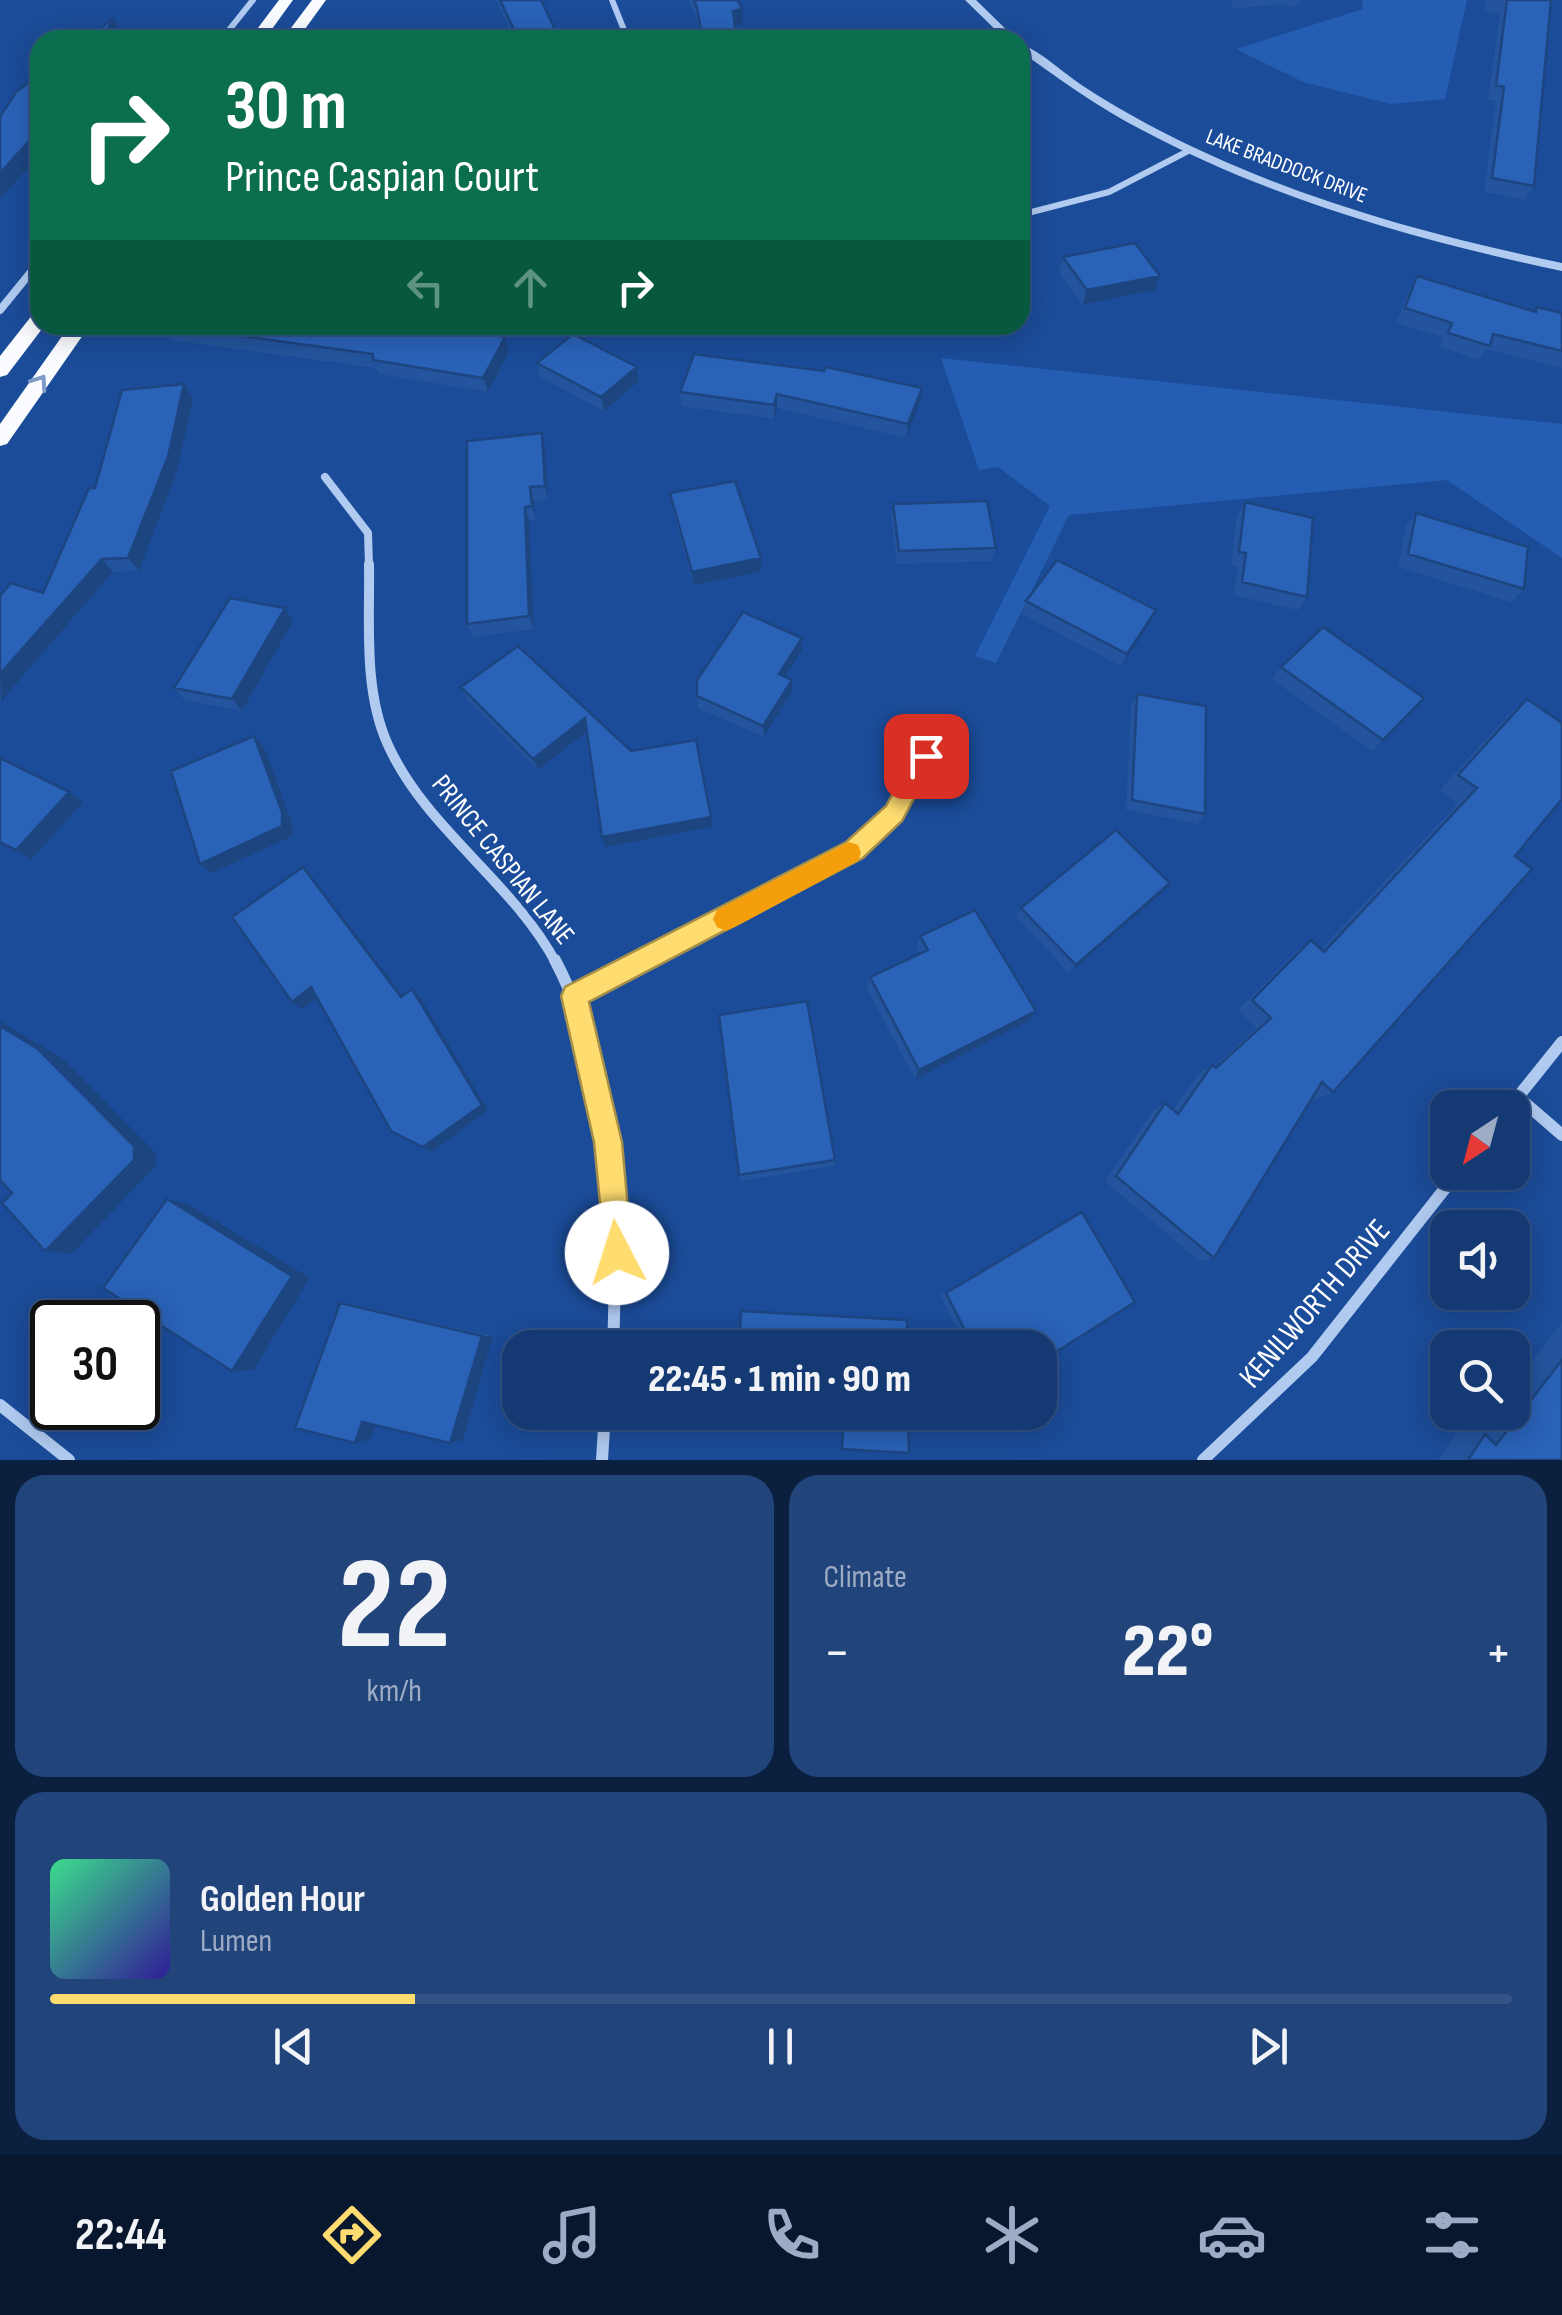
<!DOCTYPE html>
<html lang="en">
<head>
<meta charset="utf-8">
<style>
	body { margin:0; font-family:"Sofia Sans Condensed",sans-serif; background:#21447b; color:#f1f3f6; height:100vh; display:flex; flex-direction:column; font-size:38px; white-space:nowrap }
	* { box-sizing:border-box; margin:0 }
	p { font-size:32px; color:#9dacc4 }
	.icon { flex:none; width:55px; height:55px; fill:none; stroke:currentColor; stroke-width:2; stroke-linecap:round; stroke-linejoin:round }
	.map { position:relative; height:1460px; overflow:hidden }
	.panel { display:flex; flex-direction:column; gap:15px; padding:15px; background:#0b1f3f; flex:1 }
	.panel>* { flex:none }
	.top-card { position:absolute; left:30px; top:30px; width:1000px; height:305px; border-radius:30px; box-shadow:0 5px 25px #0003,0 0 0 2px #335385; background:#0b6e4f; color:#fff; overflow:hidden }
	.needle { width:65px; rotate:216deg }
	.controls { position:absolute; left:1430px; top:1090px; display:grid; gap:20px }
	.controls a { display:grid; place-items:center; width:100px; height:100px; border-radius:20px; background:#143973; box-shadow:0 5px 25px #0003,0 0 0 2px #335385; font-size:50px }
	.speed { position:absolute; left:30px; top:1300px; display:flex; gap:20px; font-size:50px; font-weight:700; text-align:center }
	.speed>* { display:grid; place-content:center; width:130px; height:130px; border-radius:50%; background:#143973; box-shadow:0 5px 25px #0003,0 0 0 2px #335385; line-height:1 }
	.speed .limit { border:5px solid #111; border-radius:15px; background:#fff; color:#111 }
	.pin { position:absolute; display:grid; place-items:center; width:85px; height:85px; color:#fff; margin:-42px; border-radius:20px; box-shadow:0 5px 15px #0006 }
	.me { position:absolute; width:110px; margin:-55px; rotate:355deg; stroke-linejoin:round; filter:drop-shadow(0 0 8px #0008) }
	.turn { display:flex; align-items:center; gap:35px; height:210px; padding:0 30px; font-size:45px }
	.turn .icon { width:130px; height:130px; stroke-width:2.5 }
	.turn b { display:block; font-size:70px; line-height:85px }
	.lanes { display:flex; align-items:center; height:95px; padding:0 30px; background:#0003; justify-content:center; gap:50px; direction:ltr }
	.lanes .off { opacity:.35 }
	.big { font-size:75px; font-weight:800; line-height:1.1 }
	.panel .widget { flex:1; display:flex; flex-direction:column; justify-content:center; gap:15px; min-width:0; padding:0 35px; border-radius:30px; background:#21447b }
	.panel .dial { align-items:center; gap:0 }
	.dial b { font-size:130px; line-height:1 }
	.song { display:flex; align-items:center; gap:30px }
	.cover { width:120px; height:120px; border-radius:15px; background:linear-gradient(135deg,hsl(150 70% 55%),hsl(250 70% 35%)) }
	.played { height:10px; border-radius:5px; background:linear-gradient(90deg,#ffdc70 25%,#335385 25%) }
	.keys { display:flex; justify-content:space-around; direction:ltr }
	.heat { display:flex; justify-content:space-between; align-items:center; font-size:55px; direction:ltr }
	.panel .tiles { flex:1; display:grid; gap:15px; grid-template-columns:1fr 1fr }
	.widget:last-child { grid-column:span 2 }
	.trip { position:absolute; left:502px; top:1330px; width:555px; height:100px; border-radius:30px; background:#143973; box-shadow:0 5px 25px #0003,0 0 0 2px #335385; font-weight:800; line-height:100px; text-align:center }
	.dock { display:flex; height:160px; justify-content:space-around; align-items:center; background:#08172e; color:#9dacc4 }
	.dock .icon { width:70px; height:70px }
	.dock .selected { color:#ffdc70 }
	.dock b { font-size:45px; color:#f1f3f6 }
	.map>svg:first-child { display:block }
</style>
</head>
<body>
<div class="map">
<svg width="1562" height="1460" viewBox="0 0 1562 1460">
	<rect width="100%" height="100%" fill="#1b4c99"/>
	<path fill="#245db2" d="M 1362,0 L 1467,0 L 1445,99 L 1391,104 L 1303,82 L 1236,49 L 1363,9 Z
		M 941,358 L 1562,424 L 1562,558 L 1447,480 L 1069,515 L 996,663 L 975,656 L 1050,506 L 998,467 L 979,470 Z"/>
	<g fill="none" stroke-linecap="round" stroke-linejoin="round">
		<path stroke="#b0caf0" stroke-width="6" d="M 612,0 L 628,40
			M 221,40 L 253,0
			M 1020,215 L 1109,192 L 1190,150"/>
		<path stroke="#b0caf0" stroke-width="8" d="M 0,310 L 40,261
			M 325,477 L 368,533 L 369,566"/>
		<path stroke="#b0caf0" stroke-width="10" d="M 369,564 C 370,623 363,690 388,745 C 426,829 513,882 556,963
			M 638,963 L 854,850 L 894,814 L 926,756"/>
		<path stroke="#b0caf0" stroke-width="12" d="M 555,960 C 614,1071 618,1224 613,1348
			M 574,996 L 643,960
			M 1518,1097 L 1562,1135
			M 1509,1108 L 1562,1042
			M 0,1405 L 69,1460
			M 602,1460 L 605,1412
			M 1203,1460 L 1312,1357 L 1458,1172"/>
		<path fill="#b0caf0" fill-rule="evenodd" d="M 965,0 L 976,0 L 1017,40 L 1006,40 Z
			M 1020,43 C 1043,53 1062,72 1083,86 C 1104,100 1127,113 1149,125 C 1279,194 1419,233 1562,263 L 1562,271 C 1416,240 1274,200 1142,130 C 1099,108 1059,79 1020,51 Z"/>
		<path fill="#fafcff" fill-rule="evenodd" d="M 279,0 L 293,0 L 264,40 L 249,40 Z
			M 312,0 L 326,0 L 297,40 L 282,40 Z
			M 40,312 L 40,325 L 45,325 L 7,375 L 0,377 L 0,356 L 33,314 Z
			M 70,325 L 90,325 L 7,444 L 0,446 L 0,424 Z"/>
	</g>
	<path fill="#24549d" d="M 496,0 L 541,0 L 560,40 L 515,40 Z
		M 689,0 L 738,0 L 742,9 L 743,24 L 735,25 L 737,40 L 701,40 L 698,22 Z
		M 1233,0 L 1302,0 L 1294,8 L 1283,4 L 1230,9 Z
		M 1487,0 L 1551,0 L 1534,186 L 1525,200 L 1484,192 L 1496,101 L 1488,99 L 1500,14 L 1484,11 Z
		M 1063,257 L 1160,276 L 1155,290 L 1082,305 L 1059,272 Z
		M 1417,276 L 1534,311 L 1537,307 L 1562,313 L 1562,368 L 1487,349 L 1479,360 L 1439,347 L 1443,337 L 1396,323 L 1409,291 Z
		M 161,325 L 509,352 L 488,392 L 379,374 L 376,368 L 170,340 Z
		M 537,363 L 637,367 L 639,381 L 604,411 L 540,377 Z
		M 922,388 L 920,402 L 906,438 L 777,408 L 774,419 L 681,406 L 680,392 Z
		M 193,399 L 177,471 L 139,571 L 113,572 L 1,701 L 0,700 L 0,596 L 43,593 L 95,488 Z
		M 545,447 L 548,500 L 534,501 L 536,520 L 529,521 L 534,629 L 473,637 L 467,624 Z
		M 670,493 L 761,572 L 693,585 L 672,507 Z
		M 1245,502 L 1307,597 L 1298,610 L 1234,595 L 1238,567 L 1231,565 L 1237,516 Z
		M 893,504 L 996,548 L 992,561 L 897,564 L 891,517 Z
		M 1416,513 L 1524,589 L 1511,602 L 1398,567 L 1406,526 Z
		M 1026,601 L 1150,623 L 1121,666 L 1022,614 Z
		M 293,621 L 242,711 L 185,700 L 174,688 Z
		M 518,646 L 712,827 L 605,847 L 602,837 L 587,731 L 538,770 L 467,699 L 461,687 Z
		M 802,650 L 785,677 L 792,680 L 792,691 L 764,737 L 698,708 L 697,696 Z
		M 1281,667 L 1424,698 L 1372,751 L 1272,679 Z
		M 1137,694 L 1205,814 L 1197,824 L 1126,810 L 1131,706 Z
		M 1527,699 L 1515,856 L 1333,1092 L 1315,1100 L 1312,1098 L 1214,1258 L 1199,1261 L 1105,1181 L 1153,1111 L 1165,1103 L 1173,1110 L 1198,1074 L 1212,1065 L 1214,1067 L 1256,1028 L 1238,1010 L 1295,952 L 1311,940 L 1321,949 L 1458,803 L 1440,790 L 1507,716 Z
		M 1170,883 L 1163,892 L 1069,973 L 1016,917 L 1021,908 Z
		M 920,936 L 1036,1011 L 1028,1021 L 915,1079 L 867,989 L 870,977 L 919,954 L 916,948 Z
		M 835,1160 L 833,1166 L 741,1181 L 739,1175 Z
		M 1082,1212 L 1040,1348 L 967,1348 L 940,1295 L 1071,1217 Z
		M 340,1303 L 356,1305 L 493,1336 L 463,1440 L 376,1425 L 371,1439 Z
		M 1562,1323 L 1562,1460 L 1438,1460 L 1458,1430 L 1476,1432 L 1491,1412 L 1512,1412 L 1512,1386 Z"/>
	<path fill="#1d4580" d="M 742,9 L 743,24 L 733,25 L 733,11 Z
		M 114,18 L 121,32 L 116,40 L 101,40 Z
		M 40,129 L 40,154 L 0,199 L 0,173 Z
		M 1160,276 L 1155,290 L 1082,305 L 1087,290 Z
		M 505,337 L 509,352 L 488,392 L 483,378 Z
		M 637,367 L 639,381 L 604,411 L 601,397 Z
		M 184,384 L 193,399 L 177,471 L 139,571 L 128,558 Z
		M 922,388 L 920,402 L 906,438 L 908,424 Z
		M 777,394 L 777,408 L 774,419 L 774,405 Z
		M 542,433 L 545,447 L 548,500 L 545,486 Z
		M 530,487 L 534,501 L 536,520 L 532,506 Z
		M 525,507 L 529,521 L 534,629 L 529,616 Z
		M 761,558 L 761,572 L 693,585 L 692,572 Z
		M 102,559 L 113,572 L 1,701 L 0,674 Z
		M 285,608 L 293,621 L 242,711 L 232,699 Z
		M 1156,610 L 1150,623 L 1121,666 L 1127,654 Z
		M 802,638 L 802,650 L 779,686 L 779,674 Z
		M 792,680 L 792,691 L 764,737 L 763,726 Z
		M 585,718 L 589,730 L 538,770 L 533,759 Z
		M 254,736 L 264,747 L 292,823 L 292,836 L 212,873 L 200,864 Z
		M 69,792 L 83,802 L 31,860 L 16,850 Z
		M 711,817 L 712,827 L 605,847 L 602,837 Z
		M 303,867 L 312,877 L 409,1004 L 401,997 Z
		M 1170,883 L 1163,892 L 1069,973 L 1076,965 Z
		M 311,987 L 321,995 L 302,1009 L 292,1002 Z
		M 412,989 L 420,997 L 488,1110 L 432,1152 L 423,1147 Z
		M 1036,1011 L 1028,1021 L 915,1079 L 919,1070 Z
		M 0,1021 L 62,1058 L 156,1153 L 156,1166 L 71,1254 L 45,1251 Z
		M 167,1199 L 188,1204 L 310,1278 L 253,1370 L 232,1371 Z
		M 482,1336 L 493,1336 L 463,1440 L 450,1443 Z
		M 378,1419 L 371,1439 L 355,1443 L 362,1422 Z"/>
	<path fill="#2a62b7" stroke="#1d4580" stroke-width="2.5" d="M 500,0 L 541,0 L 560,40 L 519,40 Z
		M 694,0 L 738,0 L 742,9 L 733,11 L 737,40 L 703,40 L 697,8 Z
		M 1505,0 L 1551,0 L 1534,186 L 1492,178 L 1504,87 L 1496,85 L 1507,0 Z
		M 114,18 L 101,40 L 84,40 Z
		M 40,74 L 40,129 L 0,173 L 0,117 L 16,92 Z
		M 1135,243 L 1160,276 L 1087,290 L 1063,257 Z
		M 1417,276 L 1536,312 L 1537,307 L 1562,313 L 1562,351 L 1493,334 L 1490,346 L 1448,333 L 1452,323 L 1405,308 Z
		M 161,325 L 422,325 L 505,337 L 483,378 L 373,360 L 373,354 Z
		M 573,334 L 637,367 L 601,397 L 537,363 Z
		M 694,354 L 824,371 L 826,367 L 922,388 L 908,424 L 777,394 L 774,405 L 680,392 Z
		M 184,384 L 168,457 L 128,558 L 102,559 L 0,674 L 0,596 L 11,583 L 43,593 L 89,488 L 95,488 L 122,390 Z
		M 542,433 L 545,486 L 530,487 L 532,506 L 525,507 L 529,616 L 467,624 L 467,441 Z
		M 735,481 L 761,558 L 692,572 L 670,493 Z
		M 987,501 L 996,548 L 899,551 L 893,504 Z
		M 1245,502 L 1313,518 L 1307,597 L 1242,582 L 1246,553 L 1239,552 Z
		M 1416,513 L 1528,547 L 1524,589 L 1408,554 Z
		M 1057,560 L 1156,610 L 1127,654 L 1026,601 Z
		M 230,598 L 285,608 L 232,699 L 174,688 Z
		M 743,612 L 802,638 L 779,674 L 792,680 L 763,726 L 697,696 L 697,680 Z
		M 1323,627 L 1424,698 L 1383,740 L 1281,667 Z
		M 518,646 L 631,751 L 696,740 L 711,817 L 602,837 L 585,718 L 533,759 L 461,687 Z
		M 1137,694 L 1206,706 L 1205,814 L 1132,800 Z
		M 1527,699 L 1562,723 L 1562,799 L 1515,856 L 1532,869 L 1333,1092 L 1322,1082 L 1214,1258 L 1116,1176 L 1165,1103 L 1178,1114 L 1212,1065 L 1216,1068 L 1271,1018 L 1252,1000 L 1311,940 L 1324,952 L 1477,788 L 1458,775 Z
		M 254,736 L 282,812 L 282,826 L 200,864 L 171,771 Z
		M 0,758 L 69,792 L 16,850 L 0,842 Z
		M 1116,830 L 1170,883 L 1076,965 L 1021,908 Z
		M 303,867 L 401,997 L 412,989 L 482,1105 L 423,1147 L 391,1131 L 311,987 L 292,1002 L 232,917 Z
		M 975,910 L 1036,1011 L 919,1070 L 870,977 L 928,950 L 920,936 Z
		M 807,1001 L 835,1160 L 739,1175 L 719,1015 Z
		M 0,1026 L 38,1049 L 134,1146 L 134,1160 L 45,1251 L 2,1203 L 12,1193 L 0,1180 Z
		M 167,1199 L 292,1276 L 232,1371 L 103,1288 Z
		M 1082,1212 L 1135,1302 L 1040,1362 L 1040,1348 L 974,1348 L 946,1293 Z
		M 340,1303 L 482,1336 L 450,1443 L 362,1422 L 355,1443 L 295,1428 Z
		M 741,1311 L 907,1320 L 907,1348 L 739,1348 Z
		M 1562,1360 L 1562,1460 L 1468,1460 L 1485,1434 L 1496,1445 Z
		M 736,1412 L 908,1412 L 909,1453 L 842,1449 L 843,1431 L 735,1424 Z"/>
	<defs><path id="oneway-chevron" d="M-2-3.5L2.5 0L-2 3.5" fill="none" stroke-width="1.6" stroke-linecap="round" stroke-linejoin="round" transform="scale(2.5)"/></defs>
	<use stroke="#7f9bc7" href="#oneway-chevron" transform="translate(40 382) rotate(-55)"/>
	<path fill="#ffdc70" stroke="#a68f49" stroke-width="2.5" d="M 926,746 L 937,756 L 902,821 L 863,858 L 589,1002 L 622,1142 L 632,1253 L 628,1264 L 617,1268 L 606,1264 L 594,1142 L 561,996 L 565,987 L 846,842 L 886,806 L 917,749 Z"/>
	<path fill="#f59e0b" d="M 849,842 L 858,845 L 861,853 L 858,861 L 735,927 L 726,931 L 717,927 L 713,919 L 717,910 Z"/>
	<g text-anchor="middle" stroke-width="10" stroke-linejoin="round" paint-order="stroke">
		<g font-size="22" fill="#fff" stroke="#1b4c99">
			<text transform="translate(1287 165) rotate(21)" y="8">LAKE BRADDOCK DRIVE</text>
		</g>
		<g font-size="28" fill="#fff" stroke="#1b4c99">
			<text transform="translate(504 859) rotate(51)" y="10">PRINCE CASPIAN LANE</text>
		</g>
		<g font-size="32" fill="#fff" stroke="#1b4c99">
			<text transform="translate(1314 1303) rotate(-49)" y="11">KENILWORTH DRIVE</text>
		</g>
	</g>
</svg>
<div class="controls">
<a><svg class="needle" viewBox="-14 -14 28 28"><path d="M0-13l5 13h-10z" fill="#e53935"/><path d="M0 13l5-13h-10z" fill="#9dacc4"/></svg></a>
<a><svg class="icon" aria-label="sound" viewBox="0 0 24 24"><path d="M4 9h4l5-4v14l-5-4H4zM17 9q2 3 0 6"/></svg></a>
<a><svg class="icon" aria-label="search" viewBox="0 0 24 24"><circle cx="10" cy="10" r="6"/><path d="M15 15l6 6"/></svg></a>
</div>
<div class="speed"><div class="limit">30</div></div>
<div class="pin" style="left:926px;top:756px;background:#d93025"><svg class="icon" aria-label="arrive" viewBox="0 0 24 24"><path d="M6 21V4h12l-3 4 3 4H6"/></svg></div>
<svg class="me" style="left:617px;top:1253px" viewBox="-20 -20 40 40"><circle r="19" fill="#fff"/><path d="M0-13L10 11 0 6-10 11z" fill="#ffdc70"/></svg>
<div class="trip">22:45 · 1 min · 90 m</div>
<div class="top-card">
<div class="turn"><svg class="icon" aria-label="right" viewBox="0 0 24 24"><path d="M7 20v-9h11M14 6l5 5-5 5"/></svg><div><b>30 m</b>Prince Caspian Court</div></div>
<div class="lanes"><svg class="icon off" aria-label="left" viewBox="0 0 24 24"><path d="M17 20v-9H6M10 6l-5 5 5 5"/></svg><svg class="icon off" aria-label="ahead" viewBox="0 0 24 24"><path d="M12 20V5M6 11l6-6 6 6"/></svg><svg class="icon" aria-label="right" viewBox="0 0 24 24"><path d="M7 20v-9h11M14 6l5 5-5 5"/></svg></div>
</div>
</div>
<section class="panel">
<div class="tiles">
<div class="widget dial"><b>22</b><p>km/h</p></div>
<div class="widget"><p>Climate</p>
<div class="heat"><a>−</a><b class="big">22°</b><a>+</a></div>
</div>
<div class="widget">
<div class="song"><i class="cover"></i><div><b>Golden Hour</b><p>Lumen</p></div></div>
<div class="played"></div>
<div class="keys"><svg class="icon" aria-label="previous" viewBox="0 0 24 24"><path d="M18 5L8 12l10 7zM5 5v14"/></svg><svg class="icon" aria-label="pause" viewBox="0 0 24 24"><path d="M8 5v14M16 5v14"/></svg><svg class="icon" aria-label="next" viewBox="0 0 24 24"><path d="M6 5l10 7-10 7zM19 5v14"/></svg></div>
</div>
</div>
</section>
<nav class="dock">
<b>22:44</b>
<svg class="icon selected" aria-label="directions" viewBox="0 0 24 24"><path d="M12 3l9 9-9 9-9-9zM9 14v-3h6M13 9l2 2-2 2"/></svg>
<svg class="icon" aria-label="music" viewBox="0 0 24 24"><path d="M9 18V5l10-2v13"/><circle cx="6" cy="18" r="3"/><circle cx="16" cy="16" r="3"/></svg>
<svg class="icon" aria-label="phone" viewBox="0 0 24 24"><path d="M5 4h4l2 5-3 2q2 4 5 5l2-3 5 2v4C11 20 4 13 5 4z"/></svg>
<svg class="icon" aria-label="climate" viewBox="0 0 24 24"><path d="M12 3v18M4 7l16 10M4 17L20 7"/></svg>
<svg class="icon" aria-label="car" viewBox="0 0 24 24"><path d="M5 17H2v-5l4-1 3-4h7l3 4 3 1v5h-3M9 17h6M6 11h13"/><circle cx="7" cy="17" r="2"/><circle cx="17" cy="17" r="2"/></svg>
<svg class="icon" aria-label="filters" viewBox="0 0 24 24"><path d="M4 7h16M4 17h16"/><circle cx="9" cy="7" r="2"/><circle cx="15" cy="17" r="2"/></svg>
</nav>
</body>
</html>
